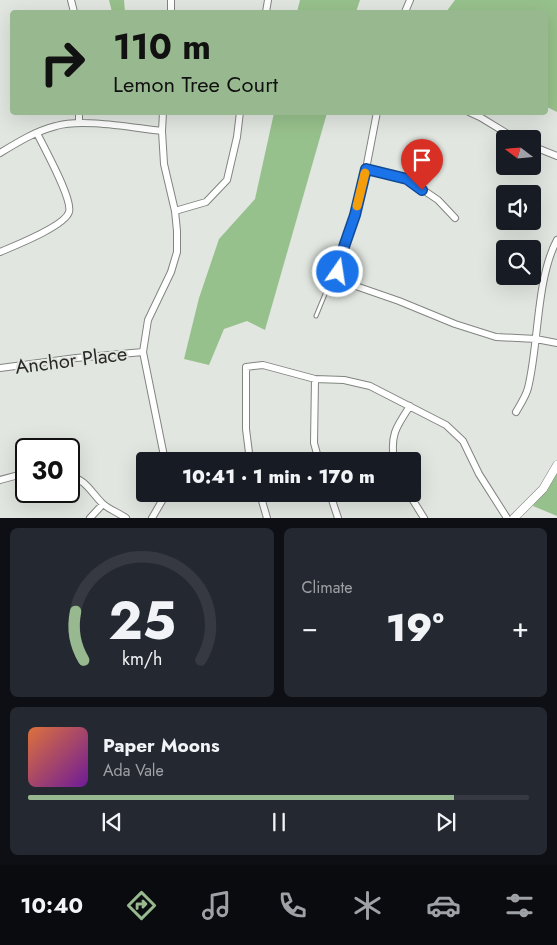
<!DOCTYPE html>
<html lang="en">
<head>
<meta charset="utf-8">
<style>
	body { margin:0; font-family:Jost,sans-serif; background:#242831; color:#f1f3f6; height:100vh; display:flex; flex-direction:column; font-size:19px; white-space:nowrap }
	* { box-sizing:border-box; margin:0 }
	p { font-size:16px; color:#9ea1a6 }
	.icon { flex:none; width:28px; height:28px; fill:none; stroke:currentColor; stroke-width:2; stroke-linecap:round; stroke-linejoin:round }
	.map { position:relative; height:518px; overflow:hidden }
	.sheet { display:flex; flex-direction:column; gap:10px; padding:10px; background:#0d0f14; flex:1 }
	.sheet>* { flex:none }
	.top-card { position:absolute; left:10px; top:10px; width:538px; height:105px; border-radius:5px; box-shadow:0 5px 20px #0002; background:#98b98f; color:#111; overflow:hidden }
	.needle { width:32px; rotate:286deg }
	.tools { position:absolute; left:496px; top:130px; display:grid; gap:10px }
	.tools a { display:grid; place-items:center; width:45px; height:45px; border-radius:5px; background:#171b24; box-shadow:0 5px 20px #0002; font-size:25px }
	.speed { position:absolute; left:15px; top:438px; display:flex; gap:10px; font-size:25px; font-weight:700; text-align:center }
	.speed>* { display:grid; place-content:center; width:65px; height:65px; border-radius:50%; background:#171b24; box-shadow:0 5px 20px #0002; line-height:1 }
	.speed .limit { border:2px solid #111; border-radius:8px; background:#fff; color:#111 }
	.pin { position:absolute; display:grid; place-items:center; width:42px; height:42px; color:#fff; margin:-51px -21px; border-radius:50% 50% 50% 0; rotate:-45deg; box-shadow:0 0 5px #0007 }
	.pin .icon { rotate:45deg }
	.me { position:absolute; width:55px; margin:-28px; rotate:13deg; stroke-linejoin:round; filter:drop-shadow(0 0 4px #0008) }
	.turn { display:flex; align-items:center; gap:18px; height:105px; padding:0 20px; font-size:22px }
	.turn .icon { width:65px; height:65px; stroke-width:2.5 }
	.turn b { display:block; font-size:35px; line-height:42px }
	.big { font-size:38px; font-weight:800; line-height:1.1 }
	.sheet .card { flex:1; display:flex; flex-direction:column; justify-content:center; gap:8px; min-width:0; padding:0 18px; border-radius:8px; background:#242831 }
	.sheet .dial { align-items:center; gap:0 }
	.dial svg { height:130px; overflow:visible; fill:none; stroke:#363941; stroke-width:7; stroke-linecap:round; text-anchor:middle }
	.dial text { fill:#f1f3f6; stroke:none }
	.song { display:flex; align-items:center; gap:15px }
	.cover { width:60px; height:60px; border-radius:8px; background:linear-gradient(135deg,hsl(20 70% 55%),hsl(280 70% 35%)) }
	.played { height:5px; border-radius:2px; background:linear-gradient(90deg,#98b98f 85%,#363941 85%) }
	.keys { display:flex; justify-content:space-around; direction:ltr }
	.heat { display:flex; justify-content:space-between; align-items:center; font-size:28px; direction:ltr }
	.sheet .tiles { flex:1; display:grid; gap:10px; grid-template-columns:1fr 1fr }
	.card:last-child { grid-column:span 2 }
	.trip { position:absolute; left:136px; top:452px; width:285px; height:50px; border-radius:5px; background:#171b24; box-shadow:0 5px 20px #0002; font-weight:800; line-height:50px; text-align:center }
	.dock { display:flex; height:80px; justify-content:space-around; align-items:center; background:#090b0e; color:#9ea1a6 }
	.dock .icon { width:35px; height:35px }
	.dock .on { color:#98b98f }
	.dock b { font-size:22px; color:#f1f3f6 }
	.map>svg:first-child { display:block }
</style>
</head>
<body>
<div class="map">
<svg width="557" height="518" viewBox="0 0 557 518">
	<rect width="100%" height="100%" fill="#e1e6e0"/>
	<path fill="#97c18c" d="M 109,0 L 124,0 L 125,12 L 112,12 Z
		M 300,0 L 360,0 L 356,12 L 297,12 Z
		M 455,0 L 557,0 L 557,112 L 545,106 L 545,12 L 446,12 Z
		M 274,113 L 327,113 L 265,330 L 247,321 L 224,329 L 209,365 L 184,359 L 199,298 L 219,239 L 255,199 Z
		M 557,473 L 557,516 L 533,506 Z"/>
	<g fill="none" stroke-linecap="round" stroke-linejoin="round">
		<g stroke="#818580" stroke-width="5">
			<path id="service" d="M 316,316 L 328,287 L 338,272"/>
		</g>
		<g stroke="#818580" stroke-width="8">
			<path id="minor" d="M 71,0 L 74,12
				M 171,0 L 171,12
				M 266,12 L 268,0
				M 405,12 L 410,0
				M 163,112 L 162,131 L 164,164 L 175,211 L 177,231 L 177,252 L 171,272 L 148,320 L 143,352 L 165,461
				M 377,112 L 366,169 L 355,215 L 338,264 L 339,275 L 347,283 L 399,301 L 455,324 L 496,337 L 536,339 L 557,343
				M 469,112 L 480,117 L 516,139
				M 79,123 L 79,112
				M 532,146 L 557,156
				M 0,153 C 18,142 36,131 56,126 C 83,118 133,128 162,131
				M 366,169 L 407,179 L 438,200 L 455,218
				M 175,211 L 206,202 L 227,180 L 237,137 L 240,112
				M 0,252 C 14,246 65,226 69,212 C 73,199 44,148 37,133
				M 0,368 L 76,358 L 143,352
				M 315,379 L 314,443 L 319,461
				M 516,412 C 520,405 526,396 528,388 C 539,344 536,279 557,240
				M 250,461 L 246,429 L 246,367 L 263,365 L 315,379 L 344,380 L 370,386 L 446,425 L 463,441 L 479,474 L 507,518
				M 394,461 C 390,435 396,427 410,406
				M 69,475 C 87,481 90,491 102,503 C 108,509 119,513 126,518
				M 0,480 L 26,473
				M 260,494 L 267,518
				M 330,494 L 338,518
				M 409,494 L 424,518
				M 90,518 L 103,504
				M 152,518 L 166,494"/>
		</g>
		<g stroke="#818580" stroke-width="9">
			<path id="tertiary" d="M 514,518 L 543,489 L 557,465"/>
		</g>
		<use href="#service" stroke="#fff" stroke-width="3"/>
		<use href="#minor" stroke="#fff" stroke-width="6"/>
		<use href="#tertiary" stroke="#fff" stroke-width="8"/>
	</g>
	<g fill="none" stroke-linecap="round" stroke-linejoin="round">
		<g stroke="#114b97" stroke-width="12">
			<path id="route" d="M 338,272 L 338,264 L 355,215 L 366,169 L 407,179 L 422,190"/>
		</g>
		<use href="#route" stroke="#1a73e8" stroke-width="9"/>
		<path stroke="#f59e0b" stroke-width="9" d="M 357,206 L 365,173"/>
	</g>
	<g text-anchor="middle" stroke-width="4" stroke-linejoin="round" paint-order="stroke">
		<g font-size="20" fill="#282927" stroke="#e1e6e0">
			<text transform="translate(71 360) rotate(-7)" y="7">Anchor Place</text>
		</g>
	</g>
</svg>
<div class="tools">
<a><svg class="needle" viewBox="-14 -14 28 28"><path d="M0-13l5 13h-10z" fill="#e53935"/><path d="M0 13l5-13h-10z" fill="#9ea1a6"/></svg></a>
<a><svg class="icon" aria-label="sound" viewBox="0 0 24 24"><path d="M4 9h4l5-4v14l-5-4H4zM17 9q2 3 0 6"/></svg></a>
<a><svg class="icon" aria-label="search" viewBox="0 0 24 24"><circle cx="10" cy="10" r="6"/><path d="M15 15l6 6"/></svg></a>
</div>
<div class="speed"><div class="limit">30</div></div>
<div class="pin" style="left:422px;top:190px;background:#d93025"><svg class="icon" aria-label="arrive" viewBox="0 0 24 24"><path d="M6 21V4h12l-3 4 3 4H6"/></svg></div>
<svg class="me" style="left:338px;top:272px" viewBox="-20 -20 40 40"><circle r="17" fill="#1a73e8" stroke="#fff" stroke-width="3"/><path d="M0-11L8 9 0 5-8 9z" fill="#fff"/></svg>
<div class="trip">10:41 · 1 min · 170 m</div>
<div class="top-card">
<div class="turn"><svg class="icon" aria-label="right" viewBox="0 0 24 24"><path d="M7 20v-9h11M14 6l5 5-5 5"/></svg><div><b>110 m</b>Lemon Tree Court</div></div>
</div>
</div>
<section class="sheet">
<div class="tiles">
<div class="card dial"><svg viewBox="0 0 100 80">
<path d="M14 69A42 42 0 1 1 86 69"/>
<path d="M14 69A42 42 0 0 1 9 39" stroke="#98b98f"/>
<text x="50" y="56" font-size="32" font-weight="700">25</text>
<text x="50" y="72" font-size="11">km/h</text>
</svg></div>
<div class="card"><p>Climate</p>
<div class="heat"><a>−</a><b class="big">19°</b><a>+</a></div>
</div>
<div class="card">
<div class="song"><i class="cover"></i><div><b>Paper Moons</b><p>Ada Vale</p></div></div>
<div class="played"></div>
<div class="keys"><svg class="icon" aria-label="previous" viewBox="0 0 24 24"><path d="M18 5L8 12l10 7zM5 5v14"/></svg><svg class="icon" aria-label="pause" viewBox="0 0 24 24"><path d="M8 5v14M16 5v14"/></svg><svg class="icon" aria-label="next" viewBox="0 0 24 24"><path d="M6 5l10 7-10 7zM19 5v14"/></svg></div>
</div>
</div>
</section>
<nav class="dock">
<b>10:40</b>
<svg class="icon on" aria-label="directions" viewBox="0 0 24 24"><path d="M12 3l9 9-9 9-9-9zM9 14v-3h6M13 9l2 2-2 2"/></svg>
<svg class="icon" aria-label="music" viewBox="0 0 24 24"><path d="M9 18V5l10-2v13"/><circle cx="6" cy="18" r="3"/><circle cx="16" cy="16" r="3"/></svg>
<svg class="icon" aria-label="phone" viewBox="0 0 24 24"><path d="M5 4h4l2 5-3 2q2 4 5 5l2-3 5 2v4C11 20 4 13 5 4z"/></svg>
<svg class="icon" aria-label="climate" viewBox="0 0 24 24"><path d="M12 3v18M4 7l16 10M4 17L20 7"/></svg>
<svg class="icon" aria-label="car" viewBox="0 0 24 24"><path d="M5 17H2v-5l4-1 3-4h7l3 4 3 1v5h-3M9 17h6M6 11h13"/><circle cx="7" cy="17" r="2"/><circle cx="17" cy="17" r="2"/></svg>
<svg class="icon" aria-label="filters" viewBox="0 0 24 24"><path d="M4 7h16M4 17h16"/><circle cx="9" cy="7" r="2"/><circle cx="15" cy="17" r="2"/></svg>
</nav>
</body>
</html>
